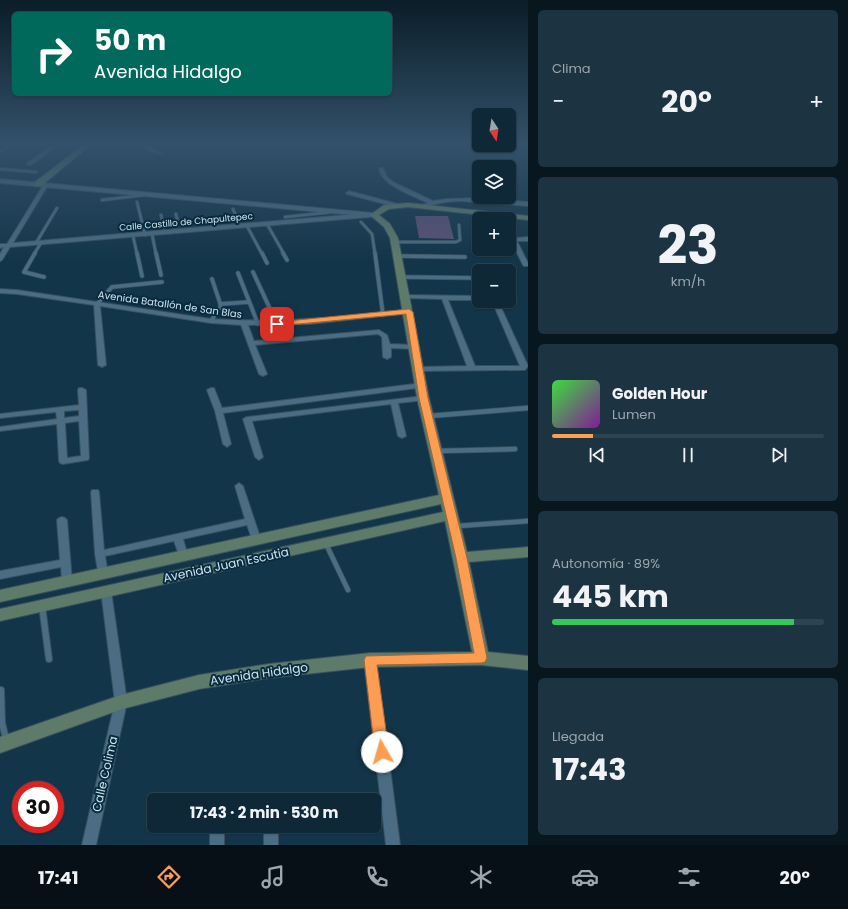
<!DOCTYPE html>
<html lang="es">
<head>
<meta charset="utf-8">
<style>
	body { margin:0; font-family:Poppins,sans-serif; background:#1c3442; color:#f1f3f6; height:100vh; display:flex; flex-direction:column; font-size:15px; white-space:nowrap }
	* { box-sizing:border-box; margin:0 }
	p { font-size:13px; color:#9ba6ad }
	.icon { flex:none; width:22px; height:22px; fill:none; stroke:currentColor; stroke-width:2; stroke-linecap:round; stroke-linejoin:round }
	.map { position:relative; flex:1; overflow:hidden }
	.drawer { display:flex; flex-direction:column; gap:10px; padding:10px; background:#08161e; width:320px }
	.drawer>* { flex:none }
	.top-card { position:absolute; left:12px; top:12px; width:380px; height:84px; border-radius:6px; box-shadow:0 1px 3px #0004,0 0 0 1px #2e4452; background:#00695c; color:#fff; overflow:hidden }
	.needle { width:26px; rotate:168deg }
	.buttons { position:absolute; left:472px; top:108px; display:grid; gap:8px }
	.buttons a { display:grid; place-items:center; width:44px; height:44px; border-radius:6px; background:#0e2837; box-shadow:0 1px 3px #0004,0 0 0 1px #2e4452; font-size:20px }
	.speed { position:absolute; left:12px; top:781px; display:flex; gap:8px; font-size:20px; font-weight:700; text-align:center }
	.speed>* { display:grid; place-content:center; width:52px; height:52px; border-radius:50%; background:#0e2837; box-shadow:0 1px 3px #0004,0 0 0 1px #2e4452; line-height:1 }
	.speed .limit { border:6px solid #d22; background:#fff; color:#111 }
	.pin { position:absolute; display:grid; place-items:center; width:34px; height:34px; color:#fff; margin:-17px; border-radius:8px; box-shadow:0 2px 6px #0006 }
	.me { position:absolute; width:44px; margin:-22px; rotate:353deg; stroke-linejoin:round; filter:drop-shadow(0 0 3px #0008) }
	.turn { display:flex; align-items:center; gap:14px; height:84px; padding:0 16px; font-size:18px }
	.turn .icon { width:52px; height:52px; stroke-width:2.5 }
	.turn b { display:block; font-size:28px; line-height:34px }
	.big { font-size:30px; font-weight:700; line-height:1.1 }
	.drawer .widget { flex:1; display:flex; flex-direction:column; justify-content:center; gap:6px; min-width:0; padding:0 14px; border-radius:6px; background:#1c3442 }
	.drawer .dial { align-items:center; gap:0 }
	.dial b { font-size:52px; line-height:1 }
	.song { display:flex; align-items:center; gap:12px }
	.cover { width:48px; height:48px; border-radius:6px; background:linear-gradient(135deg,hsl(120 70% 55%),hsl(290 70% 35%)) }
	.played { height:4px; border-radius:2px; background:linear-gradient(90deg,#fc9d52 15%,#2e4452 15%) }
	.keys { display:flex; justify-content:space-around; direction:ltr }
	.heat { display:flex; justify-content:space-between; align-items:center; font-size:22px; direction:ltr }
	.charge { height:6px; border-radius:3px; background:linear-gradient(90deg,#34c759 89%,#2e4452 0) }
	.trip { position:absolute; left:147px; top:793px; width:234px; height:40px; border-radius:6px; background:#0e2837; box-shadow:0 1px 3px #0004,0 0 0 1px #2e4452; font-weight:700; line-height:40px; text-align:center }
	.tabs { display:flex; height:64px; justify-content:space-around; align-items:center; background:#061016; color:#9ba6ad }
	.tabs .icon { width:28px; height:28px }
	.tabs .on { color:#fc9d52 }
	.tabs b { font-size:18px; color:#f1f3f6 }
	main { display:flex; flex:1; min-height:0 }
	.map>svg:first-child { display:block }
</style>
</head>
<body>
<main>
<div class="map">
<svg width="528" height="845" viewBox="0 0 528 845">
	<rect width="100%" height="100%" fill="#133549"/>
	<path fill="#5b5275" d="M 415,216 L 448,216 L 454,239 L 419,238 Z"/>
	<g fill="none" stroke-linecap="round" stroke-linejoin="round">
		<g stroke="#38505e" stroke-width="4">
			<path id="service-far3" d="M 0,169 L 36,172
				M 102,200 L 144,195
				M 137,202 L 145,235
				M 233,209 L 240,226
				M 161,215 L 164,228
				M 285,217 L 332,212
				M 361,222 L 372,234 L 375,254
				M 267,224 L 284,254
				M 164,226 L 178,224 L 176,214
				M 247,226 L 262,254
				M 152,234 L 156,254
				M 133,236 L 137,254
				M 395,242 L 456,242 L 460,240 L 459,225
				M 36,243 L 57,208
				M 34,254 L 41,243"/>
		</g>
		<g stroke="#38505e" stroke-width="5">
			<path id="service-far2" d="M 35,253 L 24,272 L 44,277
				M 137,253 L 142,276
				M 156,253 L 161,275
				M 262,253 L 267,263
				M 283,253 L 287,260
				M 375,253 L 383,315
				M 398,256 L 465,257
				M 253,272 L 277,324
				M 238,273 L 258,324
				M 402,277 L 479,278
				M 97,304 L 112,287 L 162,282
				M 220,304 L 249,302
				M 211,321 L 221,306 L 212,279"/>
		</g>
		<g stroke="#38505e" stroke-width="6">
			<path id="service-far1" d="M 429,416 L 528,408
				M 437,451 L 515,449
				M 457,526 L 528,521
				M 326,544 L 348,590"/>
		</g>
		<g stroke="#38505e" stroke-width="8">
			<path id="service" d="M 42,606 L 49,659
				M 1,690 L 2,723 L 6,739"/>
		</g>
		<g stroke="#38505e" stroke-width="2">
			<path id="minor" d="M 11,143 L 16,143 L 0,153 L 0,150 Z
				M 56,143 L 61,143 L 31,165 L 27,165 L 27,163 Z
				M 140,143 L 145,143 L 154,150 L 162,153 L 160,154 L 150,152 Z
				M 379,168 L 383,168 L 387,177 L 393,182 L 433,201 L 446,199 L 474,198 L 528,202 L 528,206 L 460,201 L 446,202 L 422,207 L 422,205 L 428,203 C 414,196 380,185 379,168 Z
				M 44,184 L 48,185 L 13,243 L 370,213 L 373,215 L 370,217 L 10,247 L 2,260 L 0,261 L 0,254 L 4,247 L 0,248 L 0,244 L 7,244 Z
				M 349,191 L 398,204 L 399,205 L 396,207 L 347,194 L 346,193 Z
				M 509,230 L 511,231 L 515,238 L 528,237 L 528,241 L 517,241 L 528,263 L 528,266 L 524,266 L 523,265 L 509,237 Z
				M 0,289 L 17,290 L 211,319 C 278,323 343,318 409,310 L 412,312 L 411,313 L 310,324 L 248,325 L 254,341 L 379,330 L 387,335 L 390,344 L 415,345 L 419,347 L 415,349 L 391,348 L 391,357 L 387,359 L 383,357 L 382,337 L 378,334 L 255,345 L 267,374 L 263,376 L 259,374 L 241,325 L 211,323 L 100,306 L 106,365 L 102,367 L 98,365 L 94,305 L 17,294 L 0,293 Z
				M 406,295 L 479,296 L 479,300 L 448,300 L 475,366 L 520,366 L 492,301 L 498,301 L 528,366 L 525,370 L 522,370 L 417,371 L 416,369 L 417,367 L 420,367 L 467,366 L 442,299 L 404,298 L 404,296 Z
				M 422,383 L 425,383 L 426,385 L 425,387 L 223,413 L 231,444 L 227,447 L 223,444 L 215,411 L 207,390 L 211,388 L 214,388 L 222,408 Z
				M 79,388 L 82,388 L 86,390 L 89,458 L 88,460 L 63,464 L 60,463 L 59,461 L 57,424 L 0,431 L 0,427 L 57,419 L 56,412 L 0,418 L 0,414 L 79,405 L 78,390 ZM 79,410 L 79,416 L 64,418 L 64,411 ZM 79,421 L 81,456 L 67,458 L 65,423 Z
				M 423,396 L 426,396 L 427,398 L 426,400 L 398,403 L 406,436 L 402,438 L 398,436 L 391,404 L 252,421 L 263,457 L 259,460 L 255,457 L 243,419 L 247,417 Z
				M 239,483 L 243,486 L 261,540 L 259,542 L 253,542 L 247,525 L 183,539 L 188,556 L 186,558 L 183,559 L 180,558 L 174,541 L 105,556 L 108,574 L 107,577 L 103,578 L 99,577 L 95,554 L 91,492 L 92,490 L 98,490 L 99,492 L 104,550 L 245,519 L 235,486 Z
				M 62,517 L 65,518 L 67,520 L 72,581 L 71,584 L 67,585 L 63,584 L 62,581 L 61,567 L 0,579 L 0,571 L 60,560 L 57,520 L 59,518 Z
				M 106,587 L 110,588 L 111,591 L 127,702 L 96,845 L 82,845 L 115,702 L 101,591 L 102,588 Z
				M 370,656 L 374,657 L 376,660 L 400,845 L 386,845 L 364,660 L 366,657 Z
				M 216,826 L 222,827 L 224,832 L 224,845 L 210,845 L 210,832 L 212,827 Z
				M 264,826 L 278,826 L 278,845 L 264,845 Z"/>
		</g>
		<g stroke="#38505e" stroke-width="2">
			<path id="tertiary" d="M 0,179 L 374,213 L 377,215 L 374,217 L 0,183 Z"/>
		</g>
		<g stroke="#38505e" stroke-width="2">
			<path id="secondary" d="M 86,143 L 93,143 L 41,186 L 35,186 L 35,182 Z
				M 408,203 L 528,216 L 528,220 L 408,207 L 389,209 L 379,215 L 390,224 L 398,238 L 429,398 L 467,552 L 528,547 L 528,557 L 469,562 L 488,652 L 528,656 L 528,670 L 481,665 L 370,667 L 269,678 L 199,689 L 122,709 L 0,753 L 0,737 L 121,695 L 199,675 L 269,664 L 370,653 L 472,652 L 445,521 L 0,621 L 0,609 L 443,512 L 441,504 L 0,602 L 0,590 L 439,495 L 417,398 L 390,238 L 384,227 L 370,215 L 384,205 Z"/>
		</g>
		<use href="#service-far3" stroke="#4a6d83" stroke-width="2.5"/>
		<use href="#service-far2" stroke="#4a6d83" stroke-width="3.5"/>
		<use href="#service-far1" stroke="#4a6d83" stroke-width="4.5"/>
		<use href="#service" stroke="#4a6d83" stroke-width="6"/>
		<use href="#minor" fill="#4a6d83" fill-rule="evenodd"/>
		<use href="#tertiary" fill="#4a6d83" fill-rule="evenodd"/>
		<use href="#secondary" fill="#5e7b6a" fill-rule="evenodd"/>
	</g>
	<linearGradient id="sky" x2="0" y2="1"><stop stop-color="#0a1d28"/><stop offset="0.55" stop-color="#33516a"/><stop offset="1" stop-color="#33516a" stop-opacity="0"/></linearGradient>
	<rect width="528" height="261" fill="url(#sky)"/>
	<path fill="#fc9d52" stroke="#a46635" d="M 409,309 L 413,312 L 428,398 L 467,558 L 487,658 L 485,662 L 481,663 L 377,665 L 389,752 L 387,757 L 382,759 L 377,757 L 375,752 L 364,660 L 366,656 L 474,653 L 456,558 L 419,398 L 406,314 L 277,326 L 273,324 L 277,322 Z"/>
	<g text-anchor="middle" stroke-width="4" stroke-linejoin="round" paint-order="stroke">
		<g font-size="9" fill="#d0e3ef" stroke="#072b3f">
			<text transform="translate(186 222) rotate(-5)" y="3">Calle Castillo de Chapultepec</text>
		</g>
		<g font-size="10" fill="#d0e3ef" stroke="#072b3f">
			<text transform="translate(170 304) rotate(8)" y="4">Avenida Batallón de San Blas</text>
		</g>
		<g font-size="12" fill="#d0e3ef" stroke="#072b3f">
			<text transform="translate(226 565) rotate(-12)" y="4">Avenida Juan Escutia</text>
			<text transform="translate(259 674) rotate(-8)" y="4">Avenida Hidalgo</text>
			<text transform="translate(105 774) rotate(-77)" y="4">Calle Colima</text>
		</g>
	</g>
</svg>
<div class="buttons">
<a><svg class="needle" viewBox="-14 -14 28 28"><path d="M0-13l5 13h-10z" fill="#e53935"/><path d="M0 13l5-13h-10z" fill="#9ba6ad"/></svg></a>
<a><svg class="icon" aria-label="layers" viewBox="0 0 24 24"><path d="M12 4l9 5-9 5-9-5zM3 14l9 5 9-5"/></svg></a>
<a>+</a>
<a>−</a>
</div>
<div class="speed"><div class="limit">30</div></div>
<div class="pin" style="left:277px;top:324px;background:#d93025"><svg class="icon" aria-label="arrive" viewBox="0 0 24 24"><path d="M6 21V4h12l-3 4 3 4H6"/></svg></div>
<svg class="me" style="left:382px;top:752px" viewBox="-20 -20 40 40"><circle r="19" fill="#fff"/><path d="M0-13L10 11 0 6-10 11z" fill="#fc9d52"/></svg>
<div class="trip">17:43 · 2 min · 530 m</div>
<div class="top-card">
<div class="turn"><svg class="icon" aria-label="right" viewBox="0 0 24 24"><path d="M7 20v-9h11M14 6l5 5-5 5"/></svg><div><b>50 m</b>Avenida Hidalgo</div></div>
</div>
</div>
<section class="drawer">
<div class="widget"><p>Clima</p>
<div class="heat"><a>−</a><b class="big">20°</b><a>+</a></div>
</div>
<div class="widget dial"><b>23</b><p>km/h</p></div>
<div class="widget">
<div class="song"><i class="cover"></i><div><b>Golden Hour</b><p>Lumen</p></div></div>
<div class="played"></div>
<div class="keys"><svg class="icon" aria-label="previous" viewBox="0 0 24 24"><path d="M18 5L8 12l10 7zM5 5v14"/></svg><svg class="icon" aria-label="pause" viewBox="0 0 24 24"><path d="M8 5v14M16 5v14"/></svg><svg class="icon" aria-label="next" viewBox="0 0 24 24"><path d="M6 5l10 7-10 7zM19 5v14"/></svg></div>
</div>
<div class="widget"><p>Autonomía · 89%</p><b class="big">445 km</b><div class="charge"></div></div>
<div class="widget"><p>Llegada</p><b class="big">17:43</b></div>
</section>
</main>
<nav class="tabs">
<b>17:41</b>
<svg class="icon on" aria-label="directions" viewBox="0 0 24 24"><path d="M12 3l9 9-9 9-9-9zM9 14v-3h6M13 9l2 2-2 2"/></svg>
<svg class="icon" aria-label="music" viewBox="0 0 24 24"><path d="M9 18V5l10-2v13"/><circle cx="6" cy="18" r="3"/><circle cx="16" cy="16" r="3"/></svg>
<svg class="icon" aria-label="phone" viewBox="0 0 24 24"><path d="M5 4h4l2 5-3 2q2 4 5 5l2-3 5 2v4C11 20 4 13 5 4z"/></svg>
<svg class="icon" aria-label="climate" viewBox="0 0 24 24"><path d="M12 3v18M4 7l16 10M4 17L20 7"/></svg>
<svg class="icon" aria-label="car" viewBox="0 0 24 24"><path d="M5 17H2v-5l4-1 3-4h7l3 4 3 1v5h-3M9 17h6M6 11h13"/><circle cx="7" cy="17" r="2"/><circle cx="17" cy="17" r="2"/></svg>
<svg class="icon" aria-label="filters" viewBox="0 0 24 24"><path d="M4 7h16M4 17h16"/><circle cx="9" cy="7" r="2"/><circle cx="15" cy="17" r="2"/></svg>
<b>20°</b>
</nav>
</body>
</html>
